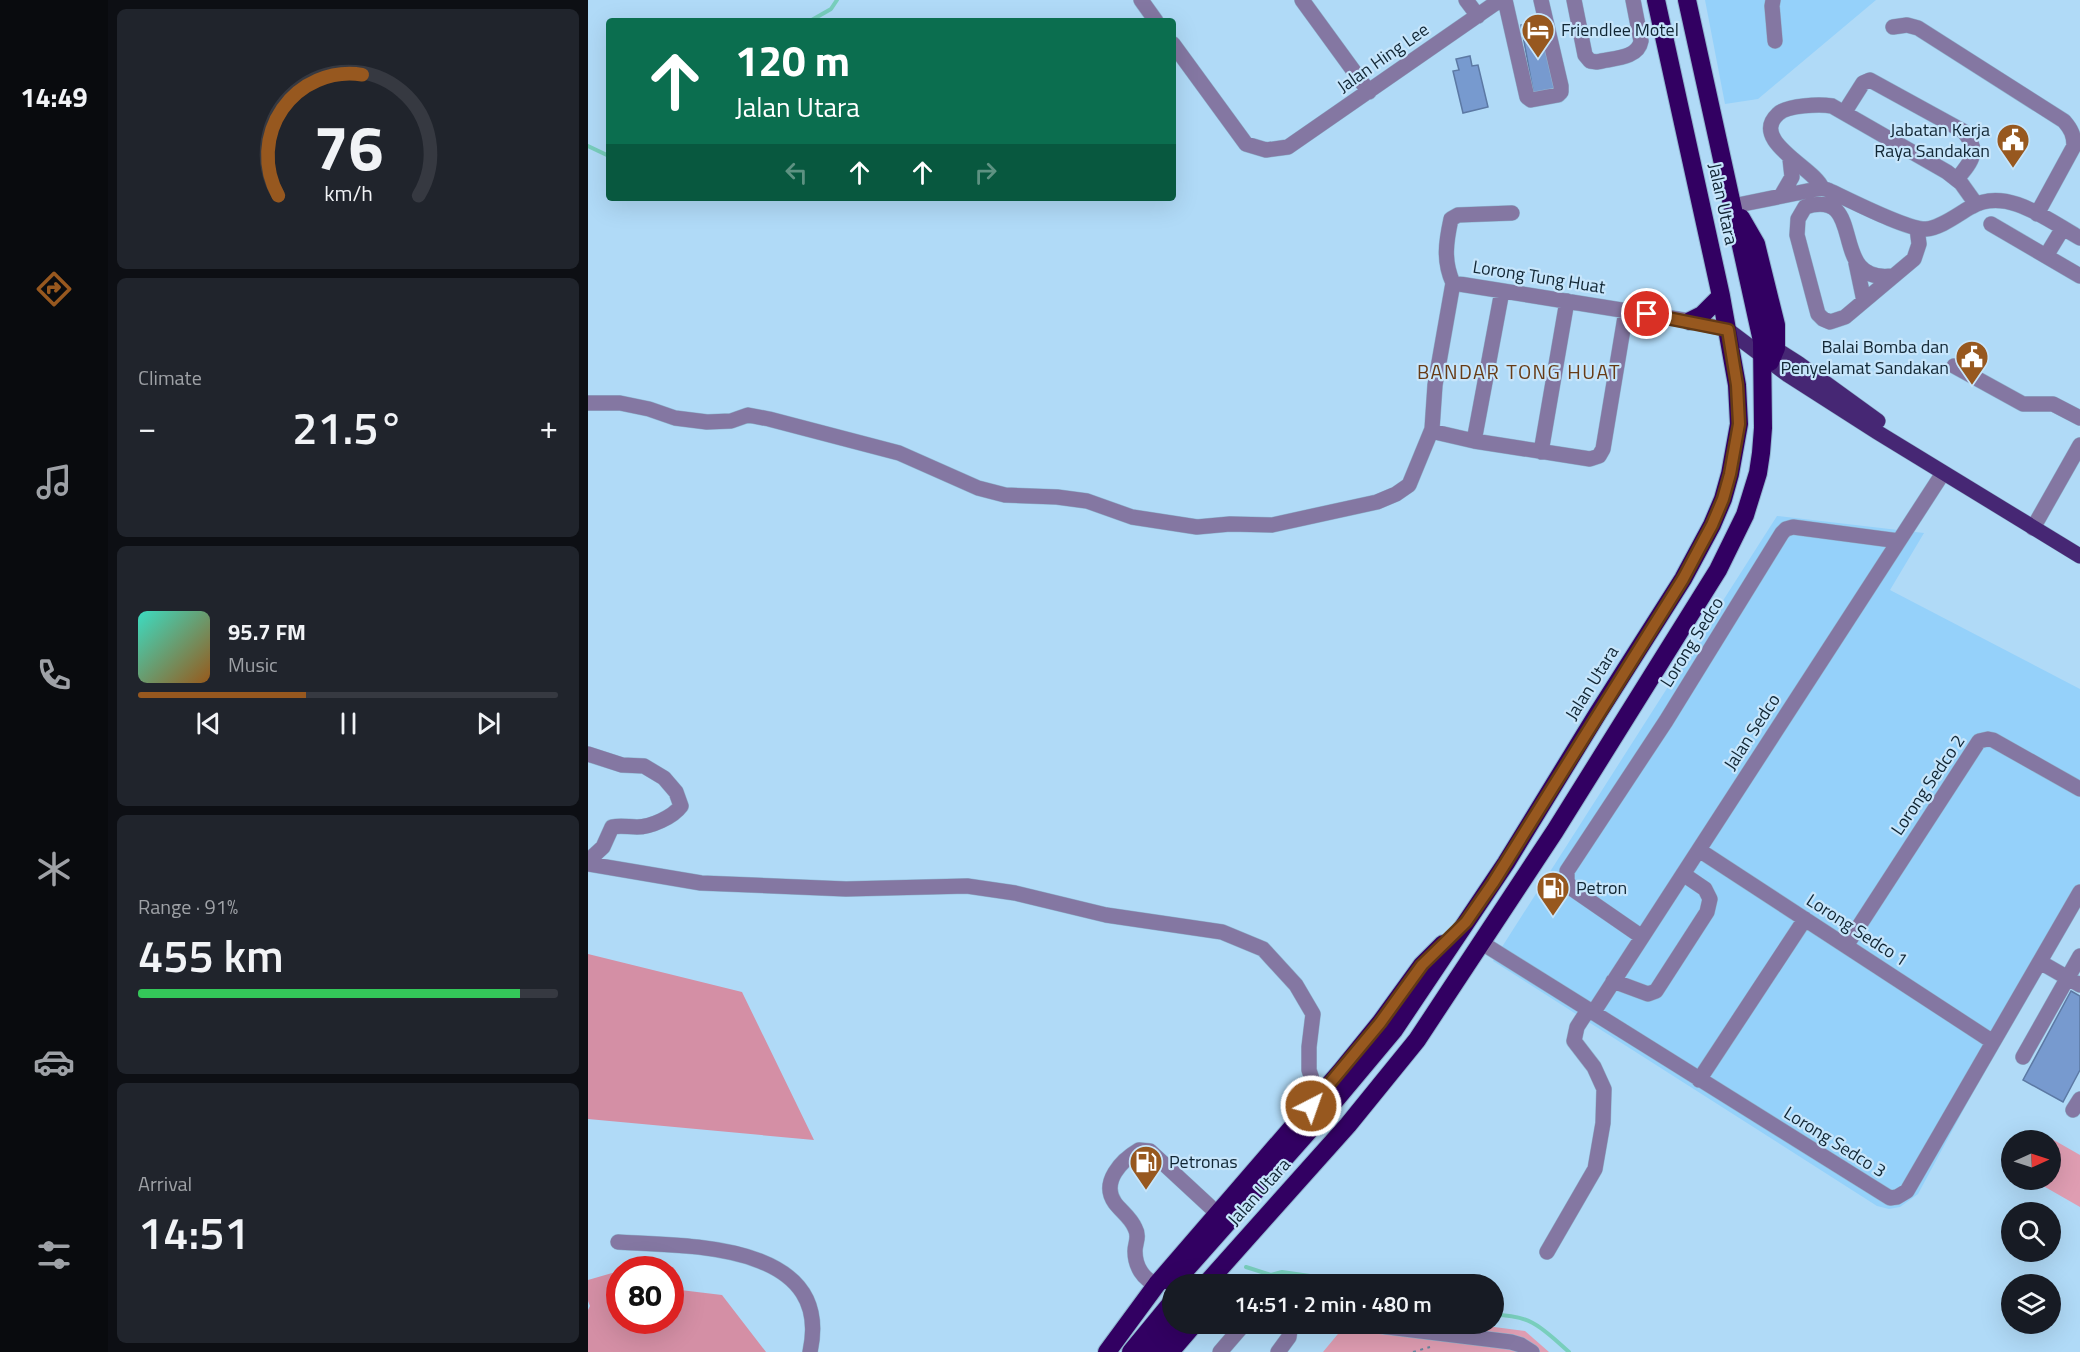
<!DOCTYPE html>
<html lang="en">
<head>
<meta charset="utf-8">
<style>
	body { margin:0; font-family:"Titillium Web",sans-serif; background:#20242c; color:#f1f3f6; height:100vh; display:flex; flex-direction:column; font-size:22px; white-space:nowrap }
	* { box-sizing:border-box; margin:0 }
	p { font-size:20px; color:#9ea1a6 }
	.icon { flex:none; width:33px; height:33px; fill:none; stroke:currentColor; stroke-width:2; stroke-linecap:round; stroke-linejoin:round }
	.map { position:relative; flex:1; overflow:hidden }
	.panel { display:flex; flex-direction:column; gap:9px; padding:9px; background:#0d0f14; width:480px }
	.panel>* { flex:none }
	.banner { position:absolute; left:18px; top:18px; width:570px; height:183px; border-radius:6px; box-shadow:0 6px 24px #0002; background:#0b6e4f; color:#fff; overflow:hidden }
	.needle { width:39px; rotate:87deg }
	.buttons { position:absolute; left:1413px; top:1130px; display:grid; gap:12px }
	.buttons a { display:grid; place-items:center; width:60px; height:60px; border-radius:50%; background:#171b24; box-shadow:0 6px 24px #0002; font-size:30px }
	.speed { position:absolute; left:18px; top:1256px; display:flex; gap:12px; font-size:30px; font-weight:700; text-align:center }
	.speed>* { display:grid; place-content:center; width:78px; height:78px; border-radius:50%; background:#171b24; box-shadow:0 6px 24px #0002; line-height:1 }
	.speed .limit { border:9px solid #d22; background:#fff; color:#111 }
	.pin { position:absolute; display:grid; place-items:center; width:51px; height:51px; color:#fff; margin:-26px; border:3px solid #fff; border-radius:50%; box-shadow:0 2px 6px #0007 }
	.me { position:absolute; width:66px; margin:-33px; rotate:41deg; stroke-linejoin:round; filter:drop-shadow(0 0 4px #0008) }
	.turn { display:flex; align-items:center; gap:21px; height:126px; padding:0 30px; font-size:27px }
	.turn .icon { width:78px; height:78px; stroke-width:2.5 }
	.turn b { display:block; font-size:42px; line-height:51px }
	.lanes { display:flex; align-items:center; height:57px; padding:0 30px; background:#0003; justify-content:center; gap:30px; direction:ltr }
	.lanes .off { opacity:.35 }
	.big { font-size:45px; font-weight:600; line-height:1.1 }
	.panel .tile { flex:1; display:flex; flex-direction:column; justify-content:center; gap:9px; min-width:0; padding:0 21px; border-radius:9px; background:#20242c }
	.panel .dial { align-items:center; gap:0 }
	.dial svg { height:156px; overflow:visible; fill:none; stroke:#363941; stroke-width:7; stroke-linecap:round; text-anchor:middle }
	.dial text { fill:#f1f3f6; stroke:none }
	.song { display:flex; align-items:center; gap:18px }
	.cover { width:72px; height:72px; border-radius:9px; background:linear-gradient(135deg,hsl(170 70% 55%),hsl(30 70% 35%)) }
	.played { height:6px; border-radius:3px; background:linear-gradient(90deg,#97581f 40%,#363941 40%) }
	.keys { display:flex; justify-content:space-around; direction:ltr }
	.heat { display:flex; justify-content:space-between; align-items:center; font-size:33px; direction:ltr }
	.charge { height:9px; border-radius:4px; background:linear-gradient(90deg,#34c759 91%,#363941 0) }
	.trip { position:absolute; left:574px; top:1274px; width:342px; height:60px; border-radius:30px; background:#171b24; box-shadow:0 6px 24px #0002; font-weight:600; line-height:60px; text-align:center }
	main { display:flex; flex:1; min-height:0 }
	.tab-bar { display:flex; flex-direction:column; width:108px; justify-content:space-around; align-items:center; background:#090b0e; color:#9ea1a6 }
	.tab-bar .icon { width:42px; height:42px }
	.tab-bar .selected { color:#97581f }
	.tab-bar b { font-size:27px; color:#f1f3f6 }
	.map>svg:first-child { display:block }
</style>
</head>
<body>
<main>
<nav class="tab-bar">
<b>14:49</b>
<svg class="icon selected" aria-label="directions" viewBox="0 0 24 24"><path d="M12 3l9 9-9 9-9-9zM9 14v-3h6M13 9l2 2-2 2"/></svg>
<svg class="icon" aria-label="music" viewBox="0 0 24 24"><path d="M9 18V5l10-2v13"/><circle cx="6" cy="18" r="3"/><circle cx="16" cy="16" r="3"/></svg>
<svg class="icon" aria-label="phone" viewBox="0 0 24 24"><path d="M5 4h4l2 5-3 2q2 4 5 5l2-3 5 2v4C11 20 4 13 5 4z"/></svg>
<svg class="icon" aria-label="climate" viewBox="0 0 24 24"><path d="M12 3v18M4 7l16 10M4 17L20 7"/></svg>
<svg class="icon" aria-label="car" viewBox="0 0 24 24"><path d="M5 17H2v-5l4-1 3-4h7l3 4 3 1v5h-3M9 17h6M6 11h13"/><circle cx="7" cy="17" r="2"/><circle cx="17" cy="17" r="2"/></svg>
<svg class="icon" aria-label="filters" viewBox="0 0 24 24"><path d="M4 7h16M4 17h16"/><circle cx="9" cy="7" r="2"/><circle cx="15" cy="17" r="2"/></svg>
</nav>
<section class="panel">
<div class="tile dial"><svg viewBox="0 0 100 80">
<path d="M14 69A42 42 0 1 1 86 69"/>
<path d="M14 69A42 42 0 0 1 57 7" stroke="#97581f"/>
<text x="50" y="56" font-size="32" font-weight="700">76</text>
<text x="50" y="72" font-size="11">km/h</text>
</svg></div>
<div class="tile"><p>Climate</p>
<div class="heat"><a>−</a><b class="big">21.5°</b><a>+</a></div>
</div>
<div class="tile">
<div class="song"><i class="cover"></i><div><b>95.7 FM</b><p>Music</p></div></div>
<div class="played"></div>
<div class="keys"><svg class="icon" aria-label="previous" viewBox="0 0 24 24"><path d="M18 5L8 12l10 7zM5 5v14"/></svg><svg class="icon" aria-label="pause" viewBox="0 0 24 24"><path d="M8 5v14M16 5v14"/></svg><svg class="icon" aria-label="next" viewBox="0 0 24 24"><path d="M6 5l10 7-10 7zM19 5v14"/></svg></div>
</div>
<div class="tile"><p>Range · 91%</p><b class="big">455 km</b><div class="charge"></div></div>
<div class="tile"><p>Arrival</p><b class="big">14:51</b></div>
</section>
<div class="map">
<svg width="1492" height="1352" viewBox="0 0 1492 1352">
	<rect width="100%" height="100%" fill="#b0daf7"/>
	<path fill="#95d1fa" d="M 1117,0 L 1288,0 L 1170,99 L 1137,104 Z
		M 1189,516 L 1336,533 L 1302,590 L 1492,689 L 1492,906 L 1399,1066 L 1330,1194 L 1312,1207 L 1301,1209 L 1289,1206 L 905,961 Z"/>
	<path fill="#df9db2" d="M 1457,1135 L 1492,1155 L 1492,1207 L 1443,1179 L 1462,1179 L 1462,1140 L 1454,1140 Z
		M 759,1323 L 875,1323 L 937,1331 L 961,1352 L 735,1352 Z"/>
	<path fill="#d48fa5" d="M 0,954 L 154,992 L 226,1140 L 0,1119 Z
		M 46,1266 L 85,1267 L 88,1271 L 84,1289 L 134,1295 L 178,1352 L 0,1352 L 0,1310 L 2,1306 L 0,1301 L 0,1280 L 31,1271 L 32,1320 L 82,1320 L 82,1269 L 37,1269 Z"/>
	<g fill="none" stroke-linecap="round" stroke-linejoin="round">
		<path stroke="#78cebc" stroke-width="4" d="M 222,21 L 243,9 L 249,0
			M 0,146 L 21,156
			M 658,1267 L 683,1275 L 694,1272 L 778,1284
			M 906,1315 C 944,1315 954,1328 981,1352"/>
	</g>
	<path fill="#779acf" stroke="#5c79a4" stroke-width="1.5" d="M 955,21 L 968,92 L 946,96 L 933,25 Z
		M 882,56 L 884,66 L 890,65 L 900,107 L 875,113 L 865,71 L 871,70 L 868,59 Z
		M 1483,991 L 1492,996 L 1492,1070 L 1475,1102 L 1435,1080 Z"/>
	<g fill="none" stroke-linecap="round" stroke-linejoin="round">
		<g stroke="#90b6d0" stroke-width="16">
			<path id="minor" d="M 553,0 L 568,21
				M 714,0 L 781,92
				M 878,0 L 890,16
				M 917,0 L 939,97 L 943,100 L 970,95 L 973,92 L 973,86 L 953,0
				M 986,0 L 997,55 L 1002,61 L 1009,62 C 1024,58 1050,59 1053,41 L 1045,0
				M 1185,0 L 1184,6 L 1187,41
				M 1305,27 L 1319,25 L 1330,28 L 1476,121 C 1483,129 1486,135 1486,146 L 1449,214
				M 585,44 L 658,144 L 678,150 L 700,147 L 912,0
				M 1256,113 L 1275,83 L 1282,80 L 1375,131 C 1393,151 1384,161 1369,179
				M 1234,188 C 1227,168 1161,141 1190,114 C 1199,105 1232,104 1244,106 L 1359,172 L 1373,183 L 1388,204
				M 1193,196 L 1204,177 L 1202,159
				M 1145,206 L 1234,188 L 1240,190 C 1260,199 1319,230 1338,229 C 1353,228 1370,214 1383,207 C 1419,186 1461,221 1492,238
				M 1403,224 L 1492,276
				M 1458,256 L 1475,228
				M 1268,263 L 1276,301
				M 1304,276 C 1238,284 1281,187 1217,207 L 1210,219 L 1209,235 L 1230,314 L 1235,319 L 1242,322 L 1257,317 L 1326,259 L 1331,244 L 1329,228
				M 865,283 L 1102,321 L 1140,330
				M 914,291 L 886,441 L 1002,459 L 1011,456 L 1015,449 L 1038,311
				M 1366,366 L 1435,404 L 1465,404 L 1492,418
				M 0,403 L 32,403 L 61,409 L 87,418 L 119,422 L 143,421 L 160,415 L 181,419 L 311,453 L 390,488 L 417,495 L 469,497 L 499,501 L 544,517 L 609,527 L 642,524 L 684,525 L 789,502 L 808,494 L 821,485 L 844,429
				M 886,441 L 847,432 L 844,429 L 847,385 L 865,283 C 855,261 858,242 863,219 L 870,215 L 924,213
				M 953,452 L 979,301
				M 1445,528 L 1492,445
				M 0,754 L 34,765 L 56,766 L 76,778 L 88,792 L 93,806 C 85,817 63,827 49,827 C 40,827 33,825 24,827 L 15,847 L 0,861
				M 1111,850 L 1405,1042
				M 0,864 L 113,883 L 258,889 L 379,886 L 427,893 L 518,915 L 634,932 L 675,949 L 708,985 L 725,1014 L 721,1047 L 721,1070 L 728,1091 L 723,1106
				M 1054,937 L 983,888 L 979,881 L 979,871 L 1078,721 L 1194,533 L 1198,529 L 1205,527 L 1311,541
				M 894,943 L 1302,1198 L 1309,1197 L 1319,1191 L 1492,892
				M 1258,946 L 1391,741 L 1400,739 L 1405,740 L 1492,789
				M 1452,962 L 1492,985
				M 1025,981 L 1060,994 L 1068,991 L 1119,912 L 1122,899 L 1117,889 L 1095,874
				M 1005,1013 L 1355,473
				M 1435,1057 L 1492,956
				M 1111,1080 L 1217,919
				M 1485,1110 L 1492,1099
				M 30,1242 C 100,1246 246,1242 222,1352
				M 959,1252 L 1007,1169 L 1015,1123 L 1016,1089 L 1006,1067 L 986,1041 L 989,1027 L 1000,1010
				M 569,1284 C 555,1280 547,1266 547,1251 C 547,1243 552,1237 547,1228 C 543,1218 533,1211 527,1203 C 512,1182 534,1160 551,1150 L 562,1151 L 630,1214
				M 767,1323 L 923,1342 L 933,1345 L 944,1352
				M 632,1352 L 657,1323
				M 690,1352 L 701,1337 L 703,1323"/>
		</g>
		<g stroke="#90b6d0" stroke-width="16">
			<path id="major" d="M 1140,330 L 1200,375 L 1289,432 L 1492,556
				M 1180,344 L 1210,363 L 1290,421"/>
		</g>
		<g stroke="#90b6d0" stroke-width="20">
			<path id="highway" d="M 1153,218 L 1168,244 L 1188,325 L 1188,348 L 1182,362
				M 1102,321 L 1114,315 L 1133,296
				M 585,1284 L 734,1116 L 806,1030 L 918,863 L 1010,713 L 1095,579 L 1124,525 L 1135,499 L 1142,474 L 1151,424 L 1149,385 L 1133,296 L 1068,0
				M 618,1284 L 760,1125 L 829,1040 L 967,831 L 1130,570 L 1157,515 L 1170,473 L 1173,453 L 1175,428 L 1174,341 L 1099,0
				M 519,1352 L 569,1284 L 753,1071 L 792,1023 L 834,965 L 855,944
				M 543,1352 L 585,1301
				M 562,1352 L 586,1323
				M 582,1352 L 607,1323"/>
		</g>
		<path stroke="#66869c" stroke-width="2" stroke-dasharray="3 4.5" stroke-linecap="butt" d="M 825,1352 L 842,1347"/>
		<use href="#minor" stroke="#8477a2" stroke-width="15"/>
		<use href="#major" stroke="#462774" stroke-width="15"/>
		<use href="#highway" stroke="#320062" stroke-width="18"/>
	</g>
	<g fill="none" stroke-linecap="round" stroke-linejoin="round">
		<g stroke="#623914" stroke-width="15">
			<path id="route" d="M 723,1106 L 792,1023 L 834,965 L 878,922 L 905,883 L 1095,579 L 1111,549 L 1124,525 L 1135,499 L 1142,474 L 1151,424 L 1149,385 L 1140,330 L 1059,314"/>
		</g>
		<use href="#route" stroke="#97581f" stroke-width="10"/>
	</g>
	<defs>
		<g id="hotel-pin" transform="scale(1.725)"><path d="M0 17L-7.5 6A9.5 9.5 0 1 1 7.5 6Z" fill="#97581f" stroke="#c6e5fb"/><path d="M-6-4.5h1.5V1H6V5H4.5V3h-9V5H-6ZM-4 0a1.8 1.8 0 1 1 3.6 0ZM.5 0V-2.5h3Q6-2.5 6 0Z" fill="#fff"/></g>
		<g id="civic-pin" transform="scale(1.725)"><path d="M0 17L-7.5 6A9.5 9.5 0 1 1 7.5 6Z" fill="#97581f" stroke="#c6e5fb"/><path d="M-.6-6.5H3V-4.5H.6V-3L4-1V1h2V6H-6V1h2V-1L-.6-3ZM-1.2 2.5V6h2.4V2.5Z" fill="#fff"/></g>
		<g id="fuel-pin" transform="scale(1.725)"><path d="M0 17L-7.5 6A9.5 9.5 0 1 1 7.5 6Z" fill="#97581f" stroke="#c6e5fb"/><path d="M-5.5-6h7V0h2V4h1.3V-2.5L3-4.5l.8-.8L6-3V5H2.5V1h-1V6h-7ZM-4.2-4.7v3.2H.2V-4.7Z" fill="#fff"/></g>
	</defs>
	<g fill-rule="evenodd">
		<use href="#hotel-pin" x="950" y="30"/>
		<use href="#civic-pin" x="1425" y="140"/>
		<use href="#civic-pin" x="1384" y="357"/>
		<use href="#fuel-pin" x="965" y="888"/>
		<use href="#fuel-pin" x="558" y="1162"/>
	</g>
	<g text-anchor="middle" stroke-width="4.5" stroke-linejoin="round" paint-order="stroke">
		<g font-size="18" fill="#112634" stroke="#c6e5fb" text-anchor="start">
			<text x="973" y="36">Friendlee Motel</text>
			<text x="1402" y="136" text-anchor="end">Jabatan Kerja<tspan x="1402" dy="21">Raya Sandakan</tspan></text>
			<text x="1361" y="353" text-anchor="end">Balai Bomba dan<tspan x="1361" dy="21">Penyelamat Sandakan</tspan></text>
			<text x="988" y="894">Petron</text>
			<text x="581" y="1168">Petronas</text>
		</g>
		<g font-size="18" fill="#112634" stroke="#c6e5fb">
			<text transform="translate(795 58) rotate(-35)" y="6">Jalan Hing Lee</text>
			<text transform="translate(1135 204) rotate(78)" y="6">Jalan Utara</text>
			<text transform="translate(951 277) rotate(9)" y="6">Lorong Tung Huat</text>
			<text transform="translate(1104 642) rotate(-58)" y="6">Lorong Sedco</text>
			<text transform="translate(1004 683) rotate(-58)" y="6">Jalan Utara</text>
			<text transform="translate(1164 732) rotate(-57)" y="6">Jalan Sedco</text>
			<text transform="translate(1340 785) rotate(-56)" y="6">Lorong Sedco 2</text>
			<text transform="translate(1269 930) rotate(33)" y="6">Lorong Sedco 1</text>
			<text transform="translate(1247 1142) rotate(32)" y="6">Lorong Sedco 3</text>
			<text transform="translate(671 1192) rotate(-48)" y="6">Jalan Utara</text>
		</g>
		<g font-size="20" letter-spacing="1.5" fill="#673b15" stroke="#c6e5fb">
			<text x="931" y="379">BANDAR TONG HUAT</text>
		</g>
	</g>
</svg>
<div class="buttons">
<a><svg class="needle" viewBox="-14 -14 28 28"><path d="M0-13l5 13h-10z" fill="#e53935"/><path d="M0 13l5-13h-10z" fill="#9ea1a6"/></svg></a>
<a><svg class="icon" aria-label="search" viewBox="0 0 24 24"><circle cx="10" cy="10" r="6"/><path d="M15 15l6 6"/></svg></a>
<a><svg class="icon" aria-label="layers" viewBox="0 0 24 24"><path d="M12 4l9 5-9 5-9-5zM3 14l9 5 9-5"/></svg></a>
</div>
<div class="speed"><div class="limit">80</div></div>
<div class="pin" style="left:1059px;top:314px;background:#d93025"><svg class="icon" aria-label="arrive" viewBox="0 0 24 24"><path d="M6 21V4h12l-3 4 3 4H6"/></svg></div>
<svg class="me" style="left:723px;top:1106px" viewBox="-20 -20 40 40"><circle r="17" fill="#97581f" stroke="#fff" stroke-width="3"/><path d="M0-11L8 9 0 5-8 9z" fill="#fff"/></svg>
<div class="trip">14:51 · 2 min · 480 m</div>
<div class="banner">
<div class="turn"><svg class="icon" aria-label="ahead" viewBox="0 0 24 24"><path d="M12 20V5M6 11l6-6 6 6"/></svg><div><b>120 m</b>Jalan Utara</div></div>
<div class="lanes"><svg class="icon off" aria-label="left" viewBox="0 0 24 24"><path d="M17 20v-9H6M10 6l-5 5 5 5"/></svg><svg class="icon" aria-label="ahead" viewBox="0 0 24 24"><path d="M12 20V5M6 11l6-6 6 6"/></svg><svg class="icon" aria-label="ahead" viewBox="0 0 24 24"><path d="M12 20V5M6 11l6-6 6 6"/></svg><svg class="icon off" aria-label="right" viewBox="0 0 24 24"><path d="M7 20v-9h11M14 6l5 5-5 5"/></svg></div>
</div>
</div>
</main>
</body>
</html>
